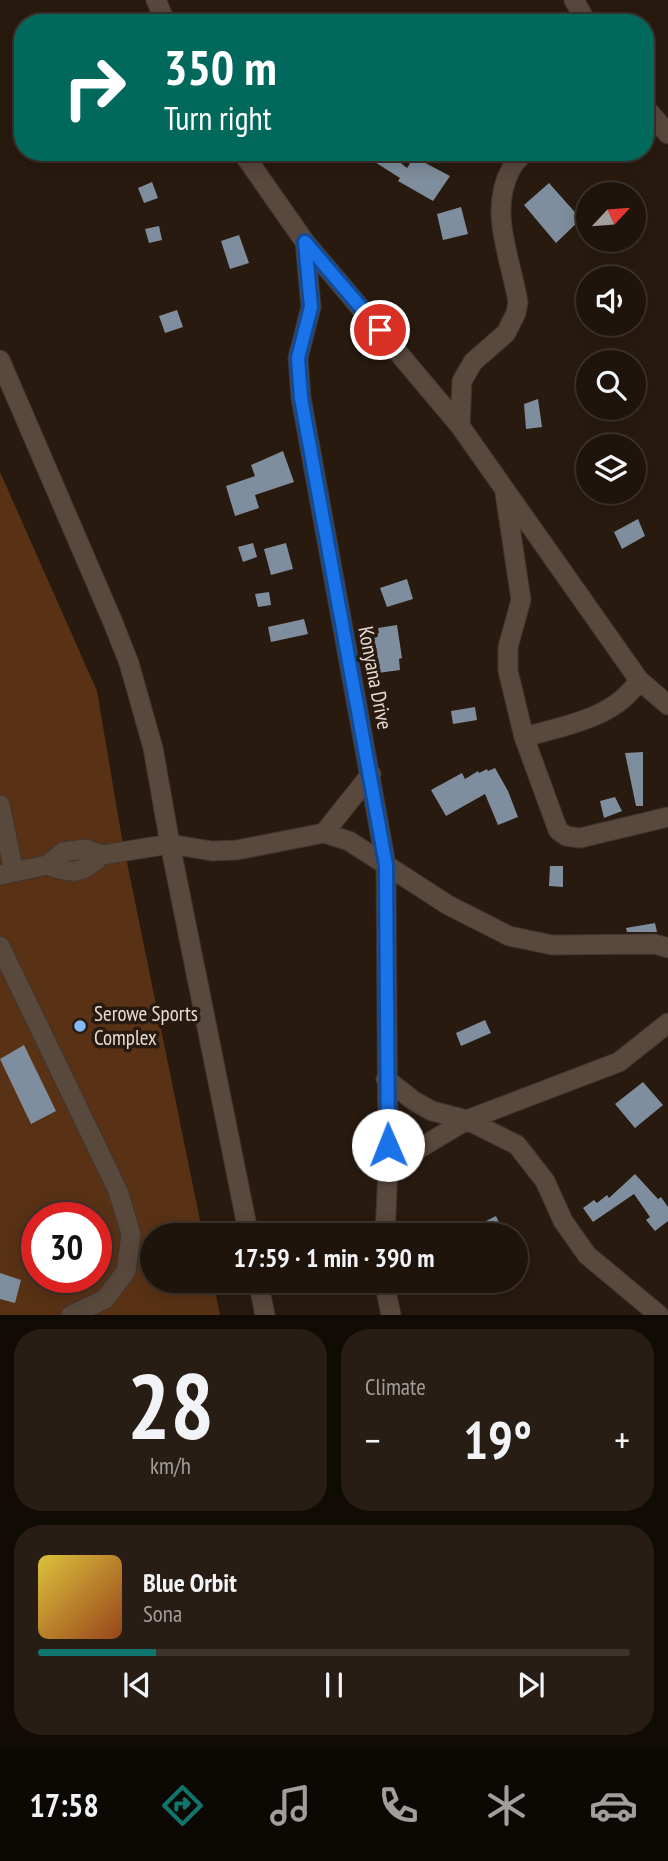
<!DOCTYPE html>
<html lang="en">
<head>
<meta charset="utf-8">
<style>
	body { margin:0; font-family:"PT Sans Narrow",sans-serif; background:#271d14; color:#f1f3f6; height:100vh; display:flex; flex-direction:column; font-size:26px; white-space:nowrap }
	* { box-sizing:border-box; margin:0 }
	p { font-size:23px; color:#a19e9d }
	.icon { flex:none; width:38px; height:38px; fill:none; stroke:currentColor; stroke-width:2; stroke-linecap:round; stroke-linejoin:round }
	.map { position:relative; height:1315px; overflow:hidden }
	.panel { display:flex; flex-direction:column; gap:14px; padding:14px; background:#110b06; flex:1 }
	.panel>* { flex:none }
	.top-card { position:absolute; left:14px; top:14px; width:640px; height:147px; border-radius:28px; box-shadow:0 4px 18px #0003,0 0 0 2px #3c332c; background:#00695c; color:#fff; overflow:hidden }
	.needle { width:46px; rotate:64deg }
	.controls { position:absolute; left:576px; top:182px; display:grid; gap:14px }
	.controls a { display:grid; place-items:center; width:70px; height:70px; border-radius:50%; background:#1f140b; box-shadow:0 4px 18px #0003,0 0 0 2px #3c332c; font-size:35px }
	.speed { position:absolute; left:21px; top:1202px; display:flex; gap:14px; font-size:35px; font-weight:700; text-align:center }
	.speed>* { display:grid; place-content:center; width:91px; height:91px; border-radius:50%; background:#1f140b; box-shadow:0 4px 18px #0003,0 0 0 2px #3c332c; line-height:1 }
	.speed .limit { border:10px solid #d22; background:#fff; color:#111 }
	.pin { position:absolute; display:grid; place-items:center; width:60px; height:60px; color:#fff; margin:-30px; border:4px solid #fff; border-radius:50%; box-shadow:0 2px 7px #0007 }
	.me { position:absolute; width:77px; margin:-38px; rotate:359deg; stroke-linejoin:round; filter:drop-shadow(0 0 5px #0008) }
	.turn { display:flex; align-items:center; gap:24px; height:147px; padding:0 35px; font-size:32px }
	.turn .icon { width:91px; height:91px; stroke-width:2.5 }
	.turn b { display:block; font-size:49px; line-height:60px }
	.big { font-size:52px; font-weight:800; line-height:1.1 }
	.panel .tile { flex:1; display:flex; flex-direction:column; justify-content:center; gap:10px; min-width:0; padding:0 24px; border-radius:28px; background:#271d14 }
	.panel .dial { align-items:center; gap:0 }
	.dial b { font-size:91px; line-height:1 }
	.song { display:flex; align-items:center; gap:21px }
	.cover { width:84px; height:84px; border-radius:10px; background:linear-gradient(135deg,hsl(50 70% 55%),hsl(20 70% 35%)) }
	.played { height:7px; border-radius:4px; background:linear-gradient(90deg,#0f766e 20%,#3c332c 20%) }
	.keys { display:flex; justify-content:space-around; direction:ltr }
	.heat { display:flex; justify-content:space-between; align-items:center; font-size:38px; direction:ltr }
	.panel .tiles { flex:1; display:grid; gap:14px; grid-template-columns:1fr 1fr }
	.tile:last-child { grid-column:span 2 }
	.trip { position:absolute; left:140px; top:1223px; width:388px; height:70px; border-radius:35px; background:#1f140b; box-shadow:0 4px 18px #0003,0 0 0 2px #3c332c; font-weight:800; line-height:70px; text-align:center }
	.menu { display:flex; height:112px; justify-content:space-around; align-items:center; background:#0c0804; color:#a19e9d }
	.menu .icon { width:49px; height:49px }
	.menu .active { color:#0f766e }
	.menu b { font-size:32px; color:#f1f3f6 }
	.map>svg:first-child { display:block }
</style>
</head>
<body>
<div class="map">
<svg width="668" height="1315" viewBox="0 0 668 1315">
	<rect width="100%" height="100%" fill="#291a0f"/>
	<path fill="#593215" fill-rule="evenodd" d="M 0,472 L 97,691 L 121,833 L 203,1235 L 152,1236 L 152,1281 L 213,1281 L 220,1315 L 0,1315 ZM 37,1218 L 96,1218 L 96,1278 L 37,1278 Z"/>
	<path fill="#7f8e9e" d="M 359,152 L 387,152 L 407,168 L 414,157 L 450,176 L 433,201 L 398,181 L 400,178 Z
		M 152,182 L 158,198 L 144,203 L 138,188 Z
		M 549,183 L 581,219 L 556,243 L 524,205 Z
		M 461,207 L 468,234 L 443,240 L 437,214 Z
		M 159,226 L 162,240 L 149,243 L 145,229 Z
		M 239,235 L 249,263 L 230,269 L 221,241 Z
		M 177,310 L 183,327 L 165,333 L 159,316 Z
		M 538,399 L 542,427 L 526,429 L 524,404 Z
		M 283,451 L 294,482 L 255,495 L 259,508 L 235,516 L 226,486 L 255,476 L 251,465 Z
		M 638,519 L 645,536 L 622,549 L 614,532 Z
		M 253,543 L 257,557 L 243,562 L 238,547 Z
		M 286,543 L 293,569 L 271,575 L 264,549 Z
		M 407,579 L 413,599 L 387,607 L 380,588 Z
		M 269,592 L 271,605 L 258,607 L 255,594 Z
		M 304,619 L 308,634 L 271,642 L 268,627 Z
		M 397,625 L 402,658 L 399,659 L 400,670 L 378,673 L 369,634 L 379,633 L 378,628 Z
		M 475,707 L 477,720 L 453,724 L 451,711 Z
		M 643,752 L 643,806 L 636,806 L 625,753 Z
		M 495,768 L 508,791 L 518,817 L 498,825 L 485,794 L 446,816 L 431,790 L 462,773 L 465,779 L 478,771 L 479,773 L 487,769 L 488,771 Z
		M 615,797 L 622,811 L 604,818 L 600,801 Z
		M 550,866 L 563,866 L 563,887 L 549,886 Z
		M 655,923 L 657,932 L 627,932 L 626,928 Z
		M 485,1020 L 491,1033 L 461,1046 L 456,1033 Z
		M 24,1045 L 56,1111 L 31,1124 L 0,1059 Z
		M 643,1082 L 663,1105 L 635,1128 L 615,1104 Z
		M 635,1174 L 658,1199 L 661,1197 L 668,1207 L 668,1221 L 655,1231 L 646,1220 L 650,1217 L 634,1194 L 593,1222 L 583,1208 L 594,1200 L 597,1203 L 607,1195 L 609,1198 Z
		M 496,1216 L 502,1229 L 490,1236 L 456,1236 Z
		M 0,1273 L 21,1280 L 15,1303 L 0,1299 Z"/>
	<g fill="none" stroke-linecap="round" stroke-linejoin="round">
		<g stroke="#40342f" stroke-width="21">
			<path id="minor" d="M 156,0 L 166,23
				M 574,0 L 587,23
				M 646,108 L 668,134
				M 242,152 L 305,242 L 311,307 L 298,358 L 301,398 L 386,865 L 388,1167 L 385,1236
				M 305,242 L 460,426 L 639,680 L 668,705
				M 0,360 L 112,620 L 129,663 L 153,748 L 170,844 L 249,1236
				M 460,426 L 462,381 L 473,362 L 506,333 L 516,313 L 518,302 C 511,259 488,211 511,169 C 514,163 520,157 525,152
				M 505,493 L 521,600 L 508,647 L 508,671 L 524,737 C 564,726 616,718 639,680
				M 524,737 L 558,830 L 566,836 L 580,838 L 668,817
				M 0,805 L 14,872
				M 324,833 L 349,841 L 448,905 L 509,936 L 552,945 L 655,944 L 668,948
				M 47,865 C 73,875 82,874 102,855
				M 0,875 L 47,865 L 63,852 L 85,849 L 102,855 L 170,844 L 212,851 L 237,850 L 324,833 L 371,774
				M 0,946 L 118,1191 L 131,1234 L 126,1271 L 105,1299 L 71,1315
				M 386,1079 L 414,1101 L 432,1111 L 467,1120 L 517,1145 L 545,1181 L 563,1221 L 587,1255 L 659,1315
				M 388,1167 L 467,1120 L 619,1062 L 668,1023
				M 258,1281 L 265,1315
				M 384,1281 L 391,1315"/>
		</g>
		<use href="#minor" stroke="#59483c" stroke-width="19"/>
	</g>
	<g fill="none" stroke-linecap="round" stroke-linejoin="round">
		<g stroke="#114b97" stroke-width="18">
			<path id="route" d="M 380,330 L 305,242 L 311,307 L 298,358 L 301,398 L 386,865 L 388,1145"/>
		</g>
		<use href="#route" stroke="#1a73e8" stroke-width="12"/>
	</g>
	<circle fill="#82bcfa" stroke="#291a0f" stroke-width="2.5" cx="80" cy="1026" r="7"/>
	<g text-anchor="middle" stroke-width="7" stroke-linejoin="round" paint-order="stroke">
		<g font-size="21" fill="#e6dbd4" stroke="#291a0f">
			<text transform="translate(375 678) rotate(79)" y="7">Konyana Drive</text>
		</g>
		<g font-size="21" fill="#e6dbd4" stroke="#291a0f" text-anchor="start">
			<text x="94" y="1021">Serowe Sports<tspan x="94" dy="24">Complex</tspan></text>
		</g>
	</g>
</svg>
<div class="controls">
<a><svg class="needle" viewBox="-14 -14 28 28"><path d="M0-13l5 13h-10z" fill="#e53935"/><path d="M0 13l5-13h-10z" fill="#a19e9d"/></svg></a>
<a><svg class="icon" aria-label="sound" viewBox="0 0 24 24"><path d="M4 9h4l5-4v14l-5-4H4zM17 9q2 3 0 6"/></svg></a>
<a><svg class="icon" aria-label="search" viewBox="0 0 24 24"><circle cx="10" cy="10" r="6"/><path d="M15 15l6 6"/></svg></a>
<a><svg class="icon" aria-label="layers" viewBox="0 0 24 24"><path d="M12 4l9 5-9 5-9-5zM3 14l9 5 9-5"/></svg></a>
</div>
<div class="speed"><div class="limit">30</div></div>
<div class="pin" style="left:380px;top:330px;background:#d93025"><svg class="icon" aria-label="arrive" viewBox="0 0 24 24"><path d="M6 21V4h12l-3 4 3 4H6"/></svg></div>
<svg class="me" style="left:388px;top:1145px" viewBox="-20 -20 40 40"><circle r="19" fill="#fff"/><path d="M0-13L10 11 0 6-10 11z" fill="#1a73e8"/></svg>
<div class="trip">17:59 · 1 min · 390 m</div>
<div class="top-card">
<div class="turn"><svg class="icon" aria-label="right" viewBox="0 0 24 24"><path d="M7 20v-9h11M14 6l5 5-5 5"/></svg><div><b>350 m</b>Turn right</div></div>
</div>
</div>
<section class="panel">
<div class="tiles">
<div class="tile dial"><b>28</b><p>km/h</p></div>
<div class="tile"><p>Climate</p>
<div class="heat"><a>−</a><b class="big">19°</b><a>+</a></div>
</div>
<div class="tile">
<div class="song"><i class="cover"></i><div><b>Blue Orbit</b><p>Sona</p></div></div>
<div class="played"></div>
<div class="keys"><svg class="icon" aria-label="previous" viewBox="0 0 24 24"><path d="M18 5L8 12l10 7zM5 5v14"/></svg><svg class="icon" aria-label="pause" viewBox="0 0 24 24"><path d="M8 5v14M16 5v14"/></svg><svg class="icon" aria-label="next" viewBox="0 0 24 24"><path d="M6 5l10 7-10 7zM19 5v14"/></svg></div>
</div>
</div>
</section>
<nav class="menu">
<b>17:58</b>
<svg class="icon active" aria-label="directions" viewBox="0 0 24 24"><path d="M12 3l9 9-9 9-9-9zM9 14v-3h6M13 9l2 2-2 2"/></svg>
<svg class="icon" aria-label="music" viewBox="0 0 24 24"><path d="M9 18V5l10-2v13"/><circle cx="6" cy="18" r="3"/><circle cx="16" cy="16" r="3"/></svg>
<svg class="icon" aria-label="phone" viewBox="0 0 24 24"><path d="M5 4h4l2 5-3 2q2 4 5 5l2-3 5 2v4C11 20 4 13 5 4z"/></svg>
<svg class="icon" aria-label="climate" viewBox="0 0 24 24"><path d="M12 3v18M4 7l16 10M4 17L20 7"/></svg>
<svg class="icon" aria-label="car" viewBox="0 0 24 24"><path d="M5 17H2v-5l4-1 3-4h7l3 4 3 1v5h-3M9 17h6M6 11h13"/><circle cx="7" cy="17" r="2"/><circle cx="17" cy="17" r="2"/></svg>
</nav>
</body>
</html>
